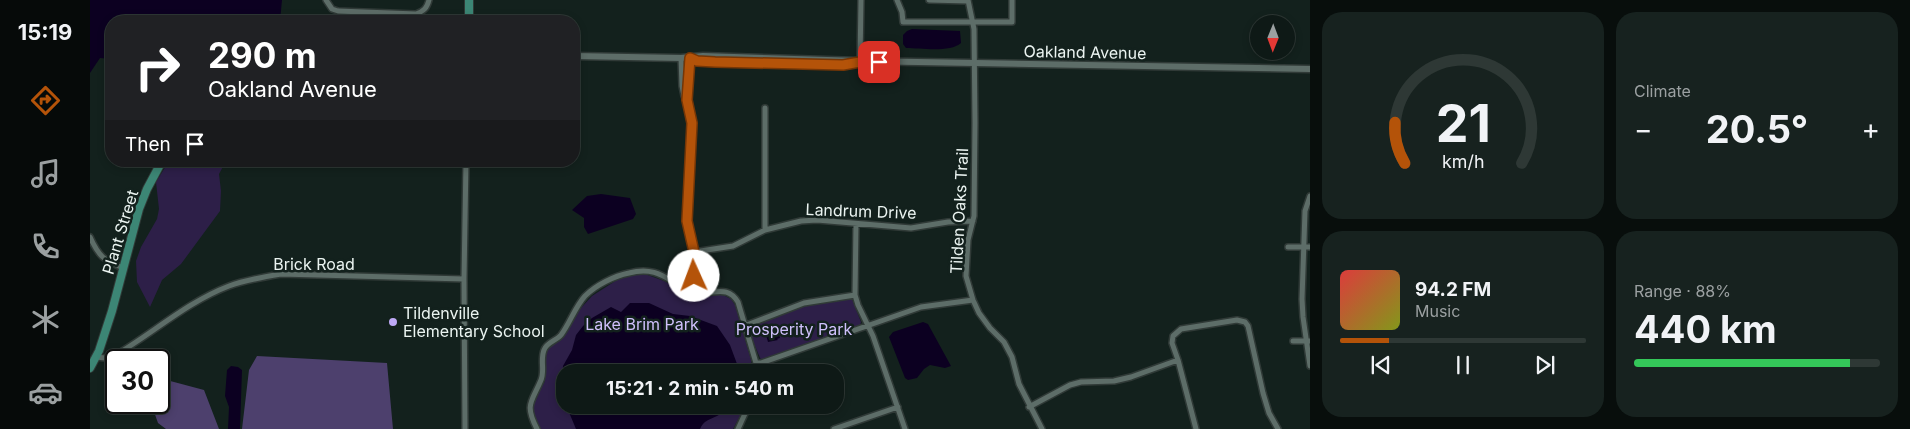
<!DOCTYPE html>
<html lang="en">
<head>
<meta charset="utf-8">
<style>
	body { margin:0; font-family:Inter,sans-serif; background:#17221f; color:#f1f3f6; height:100vh; display:flex; flex-direction:column; font-size:19px; white-space:nowrap }
	* { box-sizing:border-box; margin:0 }
	p { font-size:16px; color:#9ba0a1 }
	.icon { flex:none; width:28px; height:28px; fill:none; stroke:currentColor; stroke-width:2; stroke-linecap:round; stroke-linejoin:round }
	.map { position:relative; flex:1; overflow:hidden }
	.panel { display:flex; flex-direction:column; gap:12px; padding:12px; background:#080e0c; width:600px }
	.panel>* { flex:none }
	.banner { position:absolute; left:15px; top:15px; width:475px; height:152px; border-radius:20px; box-shadow:0 2px 8px #0003,0 0 0 1px #2e3835; background:#202124; color:#fff; overflow:hidden }
	.needle { width:32px; rotate:181deg }
	.fabs { position:absolute; left:1160px; top:15px; display:grid; gap:10px }
	.fabs a { display:grid; place-items:center; width:45px; height:45px; border-radius:50%; background:#0e1916; box-shadow:0 2px 8px #0003,0 0 0 1px #2e3835; font-size:25px }
	.speed { position:absolute; left:15px; top:349px; display:flex; gap:10px; font-size:25px; font-weight:700; text-align:center }
	.speed>* { display:grid; place-content:center; width:65px; height:65px; border-radius:50%; background:#0e1916; box-shadow:0 2px 8px #0003,0 0 0 1px #2e3835; line-height:1 }
	.speed .limit { border:2px solid #111; border-radius:8px; background:#fff; color:#111 }
	.pin { position:absolute; display:grid; place-items:center; width:42px; height:42px; color:#fff; margin:-21px; border-radius:10px; box-shadow:0 2px 8px #0006 }
	.me { position:absolute; width:55px; margin:-28px; rotate:358deg; stroke-linejoin:round; filter:drop-shadow(0 0 4px #0008) }
	.turn { display:flex; align-items:center; gap:18px; height:105px; padding:0 20px; font-size:22px }
	.turn .icon { width:65px; height:65px; stroke-width:2.5 }
	.turn b { display:block; font-size:35px; line-height:42px }
	.then { display:flex; align-items:center; height:48px; padding:0 20px; background:#0003; gap:10px; font-size:19px }
	.big { font-size:38px; font-weight:700; line-height:1.1 }
	.panel .card { flex:1; display:flex; flex-direction:column; justify-content:center; gap:8px; min-width:0; padding:0 18px; border-radius:20px; background:#17221f }
	.panel .dial { align-items:center; gap:0 }
	.dial svg { height:130px; overflow:visible; fill:none; stroke:#2e3835; stroke-width:7; stroke-linecap:round; text-anchor:middle }
	.dial text { fill:#f1f3f6; stroke:none }
	.song { display:flex; align-items:center; gap:15px }
	.cover { width:60px; height:60px; border-radius:8px; background:linear-gradient(135deg,hsl(0 70% 55%),hsl(70 70% 35%)) }
	.played { height:5px; border-radius:2px; background:linear-gradient(90deg,#b45309 20%,#2e3835 20%) }
	.keys { display:flex; justify-content:space-around; direction:ltr }
	.heat { display:flex; justify-content:space-between; align-items:center; font-size:28px; direction:ltr }
	.charge { height:8px; border-radius:4px; background:linear-gradient(90deg,#34c759 88%,#2e3835 0) }
	.panel .tiles { flex:1; display:grid; gap:12px; grid-template-columns:repeat(2,1fr) }
	.trip { position:absolute; left:466px; top:364px; width:288px; height:50px; border-radius:20px; background:#0e1916; box-shadow:0 2px 8px #0003,0 0 0 1px #2e3835; font-weight:700; line-height:50px; text-align:center }
	main { display:flex; flex:1; min-height:0 }
	.tab-bar { display:flex; flex-direction:column; width:90px; justify-content:space-around; align-items:center; background:#060a09; color:#9ba0a1 }
	.tab-bar .icon { width:35px; height:35px }
	.tab-bar .current { color:#b45309 }
	.tab-bar b { font-size:22px; color:#f1f3f6 }
	.map>svg:first-child { display:block }
</style>
</head>
<body>
<main>
<nav class="tab-bar">
<b>15:19</b>
<svg class="icon current" aria-label="directions" viewBox="0 0 24 24"><path d="M12 3l9 9-9 9-9-9zM9 14v-3h6M13 9l2 2-2 2"/></svg>
<svg class="icon" aria-label="music" viewBox="0 0 24 24"><path d="M9 18V5l10-2v13"/><circle cx="6" cy="18" r="3"/><circle cx="16" cy="16" r="3"/></svg>
<svg class="icon" aria-label="phone" viewBox="0 0 24 24"><path d="M5 4h4l2 5-3 2q2 4 5 5l2-3 5 2v4C11 20 4 13 5 4z"/></svg>
<svg class="icon" aria-label="climate" viewBox="0 0 24 24"><path d="M12 3v18M4 7l16 10M4 17L20 7"/></svg>
<svg class="icon" aria-label="car" viewBox="0 0 24 24"><path d="M5 17H2v-5l4-1 3-4h7l3 4 3 1v5h-3M9 17h6M6 11h13"/><circle cx="7" cy="17" r="2"/><circle cx="17" cy="17" r="2"/></svg>
</nav>
<div class="map">
<svg width="1220" height="429" viewBox="0 0 1220 429">
	<rect width="100%" height="100%" fill="#13211d"/>
	<path fill="#2d1f48" d="M 79,161 L 136,161 L 129,174 L 131,191 L 130,211 L 91,264 L 72,280 L 60,307 L 47,282 L 46,261 L 51,247 L 67,219 L 69,209 L 66,182 Z
		M 552,273 L 616,296 L 628,294 L 635,296 L 641,299 L 645,305 L 661,360 L 662,372 L 475,372 L 475,405 L 656,405 L 643,429 L 449,429 L 445,422 L 442,406 L 455,381 L 455,354 L 460,343 L 470,337 L 491,308 L 502,296 L 530,278 Z
		M 762,299 L 771,322 L 770,326 L 671,360 L 659,332 L 659,327 L 694,312 L 719,305 Z"/>
	<path fill="#4d406d" d="M 167,356 L 297,363 L 303,429 L 152,429 L 159,370 Z
		M 69,378 L 114,390 L 129,429 L 76,429 L 68,423 L 61,403 L 69,402 Z"/>
	<path fill="#0c0021" d="M 0,0 L 192,0 L 190,21 L 21,21 L 21,59 L 10,58 L 0,73 Z
		M 822,29 L 870,31 L 871,43 C 860,53 830,48 816,48 L 813,44 L 813,35 L 817,31 Z
		M 511,194 L 540,198 L 546,214 L 543,219 L 498,234 L 494,227 L 494,218 L 482,210 L 497,196 Z
		M 540,303 L 559,303 L 583,314 L 600,316 L 627,326 L 640,345 L 650,372 L 475,372 L 475,403 L 472,394 L 473,366 L 482,350 L 486,335 L 493,326 L 502,318 L 521,307 L 531,312 Z
		M 833,322 L 838,324 L 861,366 L 855,368 L 840,365 L 834,369 L 827,378 L 818,380 L 815,378 L 799,337 L 803,332 Z
		M 684,331 L 685,332 L 688,331 L 690,338 L 687,339 L 688,340 L 678,342 L 676,335 Z
		M 141,366 L 148,367 L 152,370 L 150,429 L 138,429 L 139,407 L 135,396 L 137,370 Z
		M 476,405 L 641,405 C 637,409 632,414 627,416 C 619,420 614,420 610,429 L 486,429 Z"/>
	<g fill="none" stroke-linecap="round" stroke-linejoin="round">
		<g stroke="#303a37" stroke-width="8">
			<path id="minor" d="M 236,0 L 242,9 L 248,11 L 326,14 C 334,11 337,8 339,0
				M 807,0 L 812,12 L 813,22 L 922,22 L 922,0
				M 839,0 L 878,1
				M 878,0 L 884,29 L 885,123 L 884,216 L 878,240 L 876,276 L 883,300 L 889,313 L 900,328 L 914,342 L 922,357 L 929,384 L 952,429
				M 591,58 L 592,86 L 594,96 L 597,100 L 599,106 L 602,123 L 597,221 L 604,252 L 604,276 L 602,290
				M 770,61 L 771,0
				M 597,100 L 600,58
				M 1220,196 L 1215,211 L 1212,299 L 1213,317 L 1220,366
				M 766,224 L 765,295 L 768,305 L 783,336 L 815,429
				M 675,230 L 675,108
				M 0,237 C 9,257 14,260 33,268
				M 1198,247 L 1220,247
				M 604,252 L 643,246 L 675,230 L 711,221 L 727,220 L 821,228 L 858,222 L 883,221
				M 654,326 L 714,303 L 765,295
				M 1203,341 L 1220,341
				M 6,357 L 15,358 L 24,356 C 62,334 97,302 139,286 C 155,280 173,277 191,274 L 374,279
				M 666,363 L 671,363 L 831,307 L 883,300
				M 939,407 L 980,385 L 991,382 L 1024,381 L 1041,377 L 1088,360
				M 375,429 L 374,279 L 376,161
				M 447,429 C 434,404 442,402 451,380 C 455,370 450,360 454,350 C 457,342 466,341 471,335 C 480,323 485,307 495,296 C 506,285 524,276 539,273 C 572,264 581,287 607,292 C 624,295 637,284 648,302 L 666,363 L 666,372
				M 648,429 L 659,405
				M 744,429 L 808,407
				M 1106,429 L 1088,360 L 1082,343 L 1083,336 L 1091,329 L 1147,320 L 1155,322 L 1158,326 L 1173,393 L 1179,413 L 1188,429"/>
		</g>
		<g stroke="#303a37" stroke-width="9">
			<path id="tertiary" d="M 484,56 L 591,58 L 613,56 L 770,61 L 1220,69
				M 600,58 L 607,61 L 613,62 L 753,65 L 761,63"/>
		</g>
		<g stroke="#303a37" stroke-width="10">
			<path id="primary" d="M 379,21 L 379,0
				M 0,368 L 9,351 L 22,311 L 49,209 L 57,189 L 72,161"/>
		</g>
		<use href="#minor" stroke="#5d6d68" stroke-width="5"/>
		<use href="#tertiary" stroke="#5d6d68" stroke-width="6"/>
		<use href="#primary" stroke="#3c8675" stroke-width="8"/>
	</g>
	<g fill="none" stroke-linecap="round" stroke-linejoin="round">
		<g stroke="#753606" stroke-width="12">
			<path id="route" d="M 604,276 L 604,252 L 597,221 L 602,123 L 597,100 L 600,58 L 607,61 L 625,62 L 753,65 L 770,62 L 789,62"/>
		</g>
		<use href="#route" stroke="#b45309" stroke-width="9"/>
	</g>
	<circle fill="#bea9f5" stroke="#13211d" stroke-width="2" cx="303" cy="322" r="5"/>
	<g text-anchor="middle" stroke-width="5" stroke-linejoin="round" paint-order="stroke">
		<g font-size="16" fill="#ebf4f1" stroke="#13211d">
			<text transform="translate(995 52) rotate(1)" y="6">Oakland Avenue</text>
			<text transform="translate(771 211) rotate(2)" y="6">Landrum Drive</text>
			<text transform="translate(869 211) rotate(-87)" y="6">Tilden Oaks Trail</text>
			<text transform="translate(30 232) rotate(-73)" y="6">Plant Street</text>
			<text x="224" y="270">Brick Road</text>
		</g>
		<g font-size="16" fill="#ebf4f1" stroke="#13211d" text-anchor="start">
			<text x="313" y="319">Tildenville<tspan x="313" dy="18">Elementary School</tspan></text>
		</g>
		<g font-size="16" fill="#cfc0fb" stroke="#13211d">
			<text x="552" y="330">Lake Brim Park</text>
			<text x="704" y="335">Prosperity Park</text>
		</g>
	</g>
</svg>
<div class="fabs">
<a><svg class="needle" viewBox="-14 -14 28 28"><path d="M0-13l5 13h-10z" fill="#e53935"/><path d="M0 13l5-13h-10z" fill="#9ba0a1"/></svg></a>
</div>
<div class="speed"><div class="limit">30</div></div>
<div class="pin" style="left:789px;top:62px;background:#d93025"><svg class="icon" aria-label="arrive" viewBox="0 0 24 24"><path d="M6 21V4h12l-3 4 3 4H6"/></svg></div>
<svg class="me" style="left:604px;top:276px" viewBox="-20 -20 40 40"><circle r="19" fill="#fff"/><path d="M0-13L10 11 0 6-10 11z" fill="#b45309"/></svg>
<div class="trip">15:21 · 2 min · 540 m</div>
<div class="banner">
<div class="turn"><svg class="icon" aria-label="right" viewBox="0 0 24 24"><path d="M7 20v-9h11M14 6l5 5-5 5"/></svg><div><b>290 m</b>Oakland Avenue</div></div>
<div class="then">Then<svg class="icon" aria-label="arrive" viewBox="0 0 24 24"><path d="M6 21V4h12l-3 4 3 4H6"/></svg></div>
</div>
</div>
<section class="panel">
<div class="tiles">
<div class="card dial"><svg viewBox="0 0 100 80">
<path d="M14 69A42 42 0 1 1 86 69"/>
<path d="M14 69A42 42 0 0 1 8 44" stroke="#b45309"/>
<text x="50" y="56" font-size="32" font-weight="700">21</text>
<text x="50" y="72" font-size="11">km/h</text>
</svg></div>
<div class="card"><p>Climate</p>
<div class="heat"><a>−</a><b class="big">20.5°</b><a>+</a></div>
</div>
<div class="card">
<div class="song"><i class="cover"></i><div><b>94.2 FM</b><p>Music</p></div></div>
<div class="played"></div>
<div class="keys"><svg class="icon" aria-label="previous" viewBox="0 0 24 24"><path d="M18 5L8 12l10 7zM5 5v14"/></svg><svg class="icon" aria-label="pause" viewBox="0 0 24 24"><path d="M8 5v14M16 5v14"/></svg><svg class="icon" aria-label="next" viewBox="0 0 24 24"><path d="M6 5l10 7-10 7zM19 5v14"/></svg></div>
</div>
<div class="card"><p>Range · 88%</p><b class="big">440 km</b><div class="charge"></div></div>
</div>
</section>
</main>
</body>
</html>
